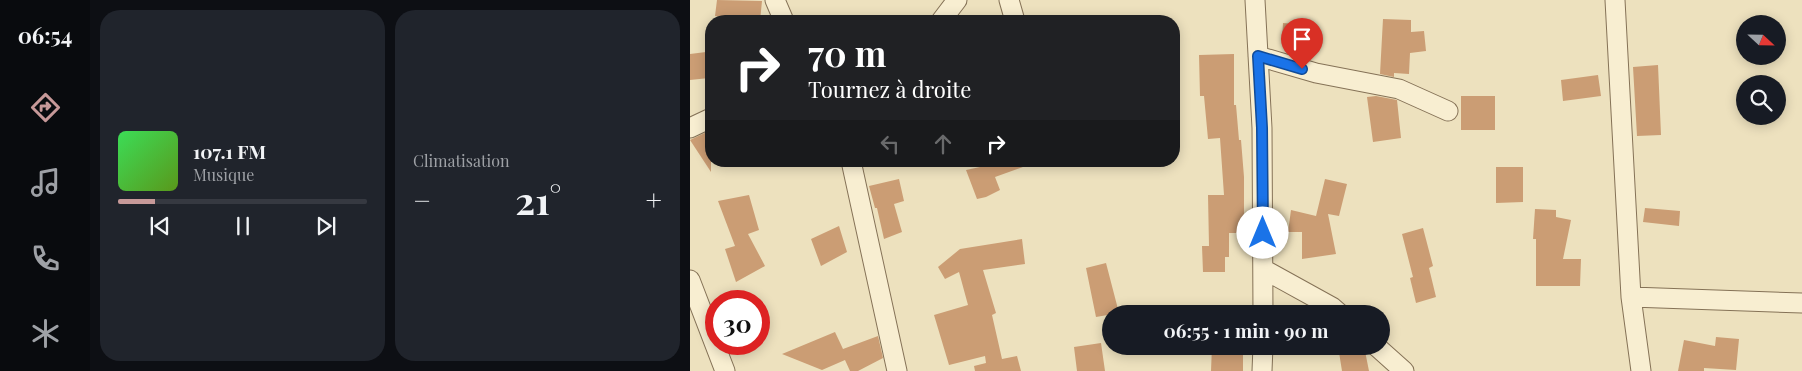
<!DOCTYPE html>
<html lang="fr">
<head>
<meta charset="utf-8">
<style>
	body { margin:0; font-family:"Playfair Display",serif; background:#20242c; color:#f1f3f6; height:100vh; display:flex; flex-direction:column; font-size:19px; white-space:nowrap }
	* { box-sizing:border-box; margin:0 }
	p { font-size:16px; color:#9ea1a6 }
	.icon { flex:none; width:28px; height:28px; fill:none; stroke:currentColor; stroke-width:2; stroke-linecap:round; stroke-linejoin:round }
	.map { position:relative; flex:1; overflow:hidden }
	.drawer { display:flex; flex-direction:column; gap:10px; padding:10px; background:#0d0f14; width:600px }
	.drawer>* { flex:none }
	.top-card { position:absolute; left:15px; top:15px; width:475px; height:152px; border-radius:20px; box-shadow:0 2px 12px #0003; background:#202124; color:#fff; overflow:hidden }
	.needle { width:32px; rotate:112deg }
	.fabs { position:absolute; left:1046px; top:15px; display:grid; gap:10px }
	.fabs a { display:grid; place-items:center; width:50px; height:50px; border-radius:50%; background:#171b24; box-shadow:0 2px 12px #0003; font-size:25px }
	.speed { position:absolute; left:15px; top:290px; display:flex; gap:10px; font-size:25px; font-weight:700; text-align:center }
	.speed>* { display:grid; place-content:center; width:65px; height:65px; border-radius:50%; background:#171b24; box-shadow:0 2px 12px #0003; line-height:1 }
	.speed .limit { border:8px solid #d22; background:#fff; color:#111 }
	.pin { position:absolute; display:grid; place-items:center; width:42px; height:42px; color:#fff; margin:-51px -21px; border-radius:50% 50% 50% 0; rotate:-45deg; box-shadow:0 0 5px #0007 }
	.pin .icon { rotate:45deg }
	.me { position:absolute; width:55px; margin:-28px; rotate:0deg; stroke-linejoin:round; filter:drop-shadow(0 0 4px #0008) }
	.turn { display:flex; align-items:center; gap:18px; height:105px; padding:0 20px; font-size:22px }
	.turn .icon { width:65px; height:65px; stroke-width:2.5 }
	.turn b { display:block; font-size:35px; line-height:42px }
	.lanes { display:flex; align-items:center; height:48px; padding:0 20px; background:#0003; justify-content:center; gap:25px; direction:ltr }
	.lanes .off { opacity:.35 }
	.big { font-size:38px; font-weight:700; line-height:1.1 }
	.drawer .card { flex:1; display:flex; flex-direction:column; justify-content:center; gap:8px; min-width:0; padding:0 18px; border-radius:20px; background:#20242c }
	.song { display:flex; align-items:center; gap:15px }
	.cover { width:60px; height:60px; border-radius:8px; background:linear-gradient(135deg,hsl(130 70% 55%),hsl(90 70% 35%)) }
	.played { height:5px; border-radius:2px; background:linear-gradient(90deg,#c79999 15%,#363941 15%) }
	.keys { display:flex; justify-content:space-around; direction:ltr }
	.heat { display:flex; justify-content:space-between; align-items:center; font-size:28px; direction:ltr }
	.drawer .tiles { flex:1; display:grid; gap:10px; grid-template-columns:repeat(2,1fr) }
	.trip { position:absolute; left:412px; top:305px; width:288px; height:50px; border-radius:25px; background:#171b24; box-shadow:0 2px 12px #0003; font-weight:700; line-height:50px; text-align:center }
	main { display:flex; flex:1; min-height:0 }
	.menu { display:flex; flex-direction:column; width:90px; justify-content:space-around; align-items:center; background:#090b0e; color:#9ea1a6 }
	.menu .icon { width:35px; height:35px }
	.menu .on { color:#c79999 }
	.menu b { font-size:22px; color:#f1f3f6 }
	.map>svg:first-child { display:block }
</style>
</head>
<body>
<main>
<nav class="menu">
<b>06:54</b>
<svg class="icon on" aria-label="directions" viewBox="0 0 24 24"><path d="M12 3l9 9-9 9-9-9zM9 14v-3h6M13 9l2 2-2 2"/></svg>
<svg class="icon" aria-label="music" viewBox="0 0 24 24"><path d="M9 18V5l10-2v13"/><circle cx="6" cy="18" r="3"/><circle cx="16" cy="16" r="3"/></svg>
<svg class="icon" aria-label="phone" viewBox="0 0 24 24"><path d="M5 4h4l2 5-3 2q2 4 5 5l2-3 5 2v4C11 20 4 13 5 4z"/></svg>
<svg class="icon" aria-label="climate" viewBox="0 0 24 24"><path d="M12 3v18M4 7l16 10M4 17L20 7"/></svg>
</nav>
<section class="drawer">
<div class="tiles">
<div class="card">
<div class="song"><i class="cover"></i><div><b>107.1 FM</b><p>Musique</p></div></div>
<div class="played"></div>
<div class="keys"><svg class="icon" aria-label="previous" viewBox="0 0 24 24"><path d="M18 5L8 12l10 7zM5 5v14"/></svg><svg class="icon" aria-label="pause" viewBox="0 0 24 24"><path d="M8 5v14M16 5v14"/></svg><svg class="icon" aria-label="next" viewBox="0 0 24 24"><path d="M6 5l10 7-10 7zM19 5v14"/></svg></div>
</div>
<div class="card"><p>Climatisation</p>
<div class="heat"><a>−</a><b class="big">21°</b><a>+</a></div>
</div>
</div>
</section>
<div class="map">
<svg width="1112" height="371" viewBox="0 0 1112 371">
	<rect width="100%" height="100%" fill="#ede1be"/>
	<path fill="#cb9d74" d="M 27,0 L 72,1 L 70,21 L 25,16 Z
		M 693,19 L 721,20 L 721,32 L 734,31 L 736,51 L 720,53 L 719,74 L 704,73 L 704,77 L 690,74 Z
		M 593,23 L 619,25 L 618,43 L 592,42 Z
		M 16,52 L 19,78 L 0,80 L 0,54 Z
		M 544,54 L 544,105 L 546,105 L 549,140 L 551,140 L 554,177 L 554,233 L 539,233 L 539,257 L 535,257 L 535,272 L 513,272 L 512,246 L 519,246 L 518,195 L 534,195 L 530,138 L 518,139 L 514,96 L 510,96 L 509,55 Z
		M 968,65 L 971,135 L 947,136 L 943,67 Z
		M 908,75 L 911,96 L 873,101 L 871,80 Z
		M 686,96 L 707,100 L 711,138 L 683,142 L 677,97 Z
		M 771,96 L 805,96 L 805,130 L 771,130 Z
		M 21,130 L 21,172 L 0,140 Z
		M 303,161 L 344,161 L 344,163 L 305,177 L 310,190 L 296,197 L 287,199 L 276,170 L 304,164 Z
		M 806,167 L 833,167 L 833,202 L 806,203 Z
		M 209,179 L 214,201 L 204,204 L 212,232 L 194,239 L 187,208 L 185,208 L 179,186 Z
		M 635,179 L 657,184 L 649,216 L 638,214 L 646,254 L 612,259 L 612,232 L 598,232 L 601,210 L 626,216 Z
		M 59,195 L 69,230 L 58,234 L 75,266 L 46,282 L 35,249 L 45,246 L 28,201 Z
		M 955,208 L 990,211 L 989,226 L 953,222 Z
		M 845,209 L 866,210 L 866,217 L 881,220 L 873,259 L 891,259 L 890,286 L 846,286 L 846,239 L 843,239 Z
		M 149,226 L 157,252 L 131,266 L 121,239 Z
		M 733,228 L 743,266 L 739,268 L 746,297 L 726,303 L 720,278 L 723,277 L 712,234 Z
		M 332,239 L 335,264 L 293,270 L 306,313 L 302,315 L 312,359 L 327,356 L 331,371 L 285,371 L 284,366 L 296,363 L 295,356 L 259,365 L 244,315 L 278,305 L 269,272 L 255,279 L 248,267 L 270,249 Z
		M 416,263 L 429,313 L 406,317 L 396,268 Z
		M 145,332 L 153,349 L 188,336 L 193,358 L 168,371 L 160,371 L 155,360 L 132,370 L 92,354 Z
		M 1026,337 L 1049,339 L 1046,370 L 1014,368 L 1014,371 L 988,371 L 994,340 L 1025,346 Z
		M 411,343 L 415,371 L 387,371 L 384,347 Z
		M 522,346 L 553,346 L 553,371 L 521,371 Z
		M 648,346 L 674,346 L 679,371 L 652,371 Z"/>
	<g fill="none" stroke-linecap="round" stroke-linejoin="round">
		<g stroke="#857257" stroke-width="21">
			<path id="minor" d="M 85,0 L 94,21
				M 319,0 L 325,21
				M 565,0 L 572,128 L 573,314
				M 925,0 L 941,297 L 951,371
				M 251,21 L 267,0
				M 568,56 L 626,73 L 709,89 L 758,111
				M 0,128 L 21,118
				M 161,161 L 207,371
				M 573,269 L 642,307 L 650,314
				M 0,280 L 35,371
				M 941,297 L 1112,303
				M 686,346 L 714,371
				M 572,371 L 573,346"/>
		</g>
		<use href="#minor" stroke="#f8eed1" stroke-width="19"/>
	</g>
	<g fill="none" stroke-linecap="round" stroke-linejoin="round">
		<g stroke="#114b97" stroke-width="12">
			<path id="route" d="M 573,233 L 572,128 L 568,56 L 612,69"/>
		</g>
		<use href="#route" stroke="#1a73e8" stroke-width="9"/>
	</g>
</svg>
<div class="fabs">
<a><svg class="needle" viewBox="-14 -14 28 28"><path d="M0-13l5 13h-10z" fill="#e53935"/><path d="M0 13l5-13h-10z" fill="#9ea1a6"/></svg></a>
<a><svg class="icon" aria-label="search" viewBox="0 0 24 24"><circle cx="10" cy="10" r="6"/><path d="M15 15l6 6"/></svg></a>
</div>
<div class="speed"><div class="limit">30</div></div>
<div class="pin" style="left:612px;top:69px;background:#d93025"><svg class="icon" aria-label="arrive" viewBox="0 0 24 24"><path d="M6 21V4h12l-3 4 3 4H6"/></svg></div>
<svg class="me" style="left:573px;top:233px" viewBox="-20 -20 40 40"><circle r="19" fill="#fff"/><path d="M0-13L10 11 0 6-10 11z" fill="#1a73e8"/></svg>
<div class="trip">06:55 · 1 min · 90 m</div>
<div class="top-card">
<div class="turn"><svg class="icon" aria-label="right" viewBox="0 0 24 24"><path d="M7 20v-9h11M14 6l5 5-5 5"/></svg><div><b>70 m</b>Tournez à droite</div></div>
<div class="lanes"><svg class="icon off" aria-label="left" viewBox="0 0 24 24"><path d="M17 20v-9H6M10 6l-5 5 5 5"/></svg><svg class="icon off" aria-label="ahead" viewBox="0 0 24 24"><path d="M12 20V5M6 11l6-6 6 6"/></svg><svg class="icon" aria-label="right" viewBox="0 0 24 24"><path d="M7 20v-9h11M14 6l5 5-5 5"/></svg></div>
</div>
</div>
</main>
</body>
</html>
